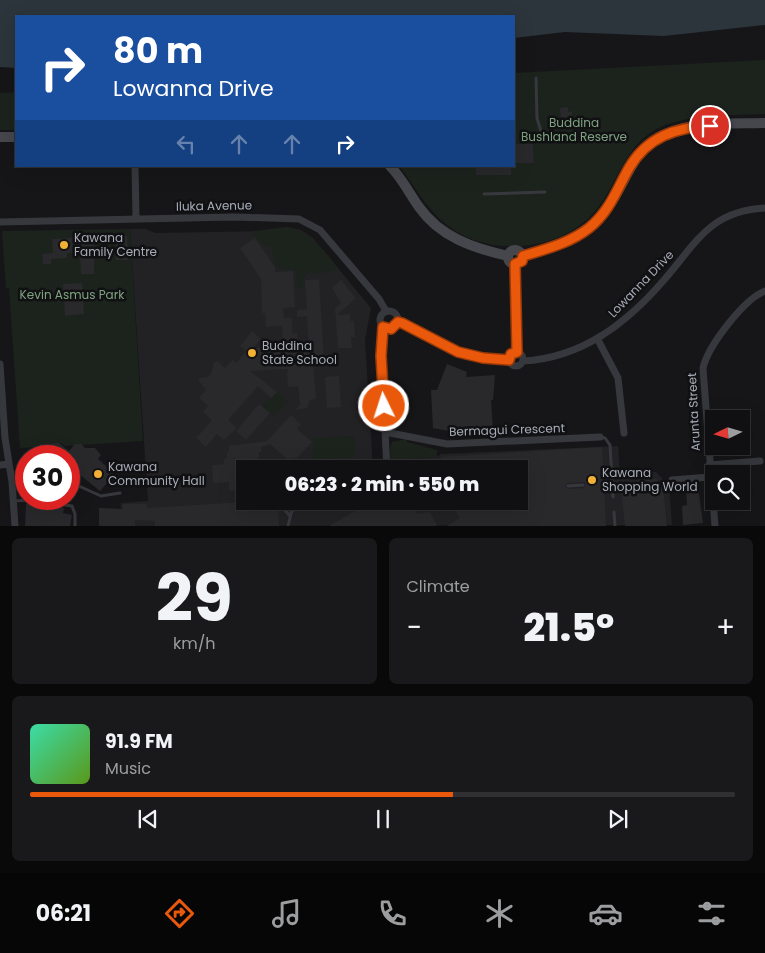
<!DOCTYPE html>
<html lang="en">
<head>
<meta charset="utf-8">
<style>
	body { margin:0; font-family:Poppins,sans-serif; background:#19191b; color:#f1f3f6; height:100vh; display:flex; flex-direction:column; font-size:19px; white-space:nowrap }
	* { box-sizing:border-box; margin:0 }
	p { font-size:16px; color:#9c9d9f }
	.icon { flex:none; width:28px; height:28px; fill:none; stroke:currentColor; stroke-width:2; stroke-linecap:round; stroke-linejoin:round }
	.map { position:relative; height:526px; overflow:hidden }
	.details { display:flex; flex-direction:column; gap:12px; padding:12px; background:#09090a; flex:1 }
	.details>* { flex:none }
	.banner { position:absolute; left:15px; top:15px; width:500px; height:152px; border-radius:0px; box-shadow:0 5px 20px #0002,0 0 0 1px #303032; background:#1a4fa0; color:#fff; overflow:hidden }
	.needle { width:32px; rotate:265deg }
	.fabs { position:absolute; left:705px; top:410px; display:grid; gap:10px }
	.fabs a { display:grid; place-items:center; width:45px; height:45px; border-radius:0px; background:#101012; box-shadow:0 5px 20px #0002,0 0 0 1px #303032; font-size:25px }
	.speed { position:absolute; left:15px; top:445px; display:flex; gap:10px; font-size:25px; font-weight:700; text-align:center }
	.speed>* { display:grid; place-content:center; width:65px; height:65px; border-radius:50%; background:#101012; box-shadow:0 5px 20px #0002,0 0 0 1px #303032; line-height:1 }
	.speed .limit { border:8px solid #d22; background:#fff; color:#111 }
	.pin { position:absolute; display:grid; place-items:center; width:42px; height:42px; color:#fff; margin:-21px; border:2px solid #fff; border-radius:50%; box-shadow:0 1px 5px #0007 }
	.me { position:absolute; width:55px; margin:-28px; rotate:356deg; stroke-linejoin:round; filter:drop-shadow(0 0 4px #0008) }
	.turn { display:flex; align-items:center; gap:18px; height:105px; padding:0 15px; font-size:22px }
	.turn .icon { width:65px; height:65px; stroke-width:2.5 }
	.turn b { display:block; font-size:35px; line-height:42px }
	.lanes { display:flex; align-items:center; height:48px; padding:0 15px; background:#0003; justify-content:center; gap:25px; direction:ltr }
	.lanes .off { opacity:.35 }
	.big { font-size:38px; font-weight:800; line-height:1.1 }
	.details .widget { flex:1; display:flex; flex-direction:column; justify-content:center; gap:8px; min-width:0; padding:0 18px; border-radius:8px; background:#19191b }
	.details .dial { align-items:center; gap:0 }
	.dial b { font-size:65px; line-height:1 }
	.song { display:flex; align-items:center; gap:15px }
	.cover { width:60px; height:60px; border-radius:8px; background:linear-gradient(135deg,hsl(160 70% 55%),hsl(90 70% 35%)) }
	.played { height:5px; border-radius:2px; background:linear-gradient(90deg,#ea580c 60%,#303032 60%) }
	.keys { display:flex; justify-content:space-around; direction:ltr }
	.heat { display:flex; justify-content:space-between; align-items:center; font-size:28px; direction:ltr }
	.details .tiles { flex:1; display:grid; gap:12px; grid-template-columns:1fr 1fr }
	.widget:last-child { grid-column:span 2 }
	.trip { position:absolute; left:236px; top:460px; width:292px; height:50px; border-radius:0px; background:#101012; box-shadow:0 5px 20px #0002,0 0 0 1px #303032; font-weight:800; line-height:50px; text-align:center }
	.tab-bar { display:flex; height:80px; justify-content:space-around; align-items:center; background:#060607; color:#9c9d9f }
	.tab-bar .icon { width:35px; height:35px }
	.tab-bar .on { color:#ea580c }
	.tab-bar b { font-size:22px; color:#f1f3f6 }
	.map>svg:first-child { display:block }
</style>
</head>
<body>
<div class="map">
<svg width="765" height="526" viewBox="0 0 765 526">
	<rect width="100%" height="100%" fill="#161618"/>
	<path fill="#222225" d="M 287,227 L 301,230 L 313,238 L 371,308 L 365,340 L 373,469 L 245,469 L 245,501 L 520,501 L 520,469 L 399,469 L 398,460 L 437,457 L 441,454 L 618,446 L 620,474 L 656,472 L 669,486 L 672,525 L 121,526 L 121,503 L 148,501 L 130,229 L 146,229 L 155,233 L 263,231 Z"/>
	<path fill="#1c231d" d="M 765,60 L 765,114 C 731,116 679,113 650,133 C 623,152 616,186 596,210 C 560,254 482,259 441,220 C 424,204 413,184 399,166 L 514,166 L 514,73 Z
		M 16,92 L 16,130 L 0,130 L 0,93 Z
		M 287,227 C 312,232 323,250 339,269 L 319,274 L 310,271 L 304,278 L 303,287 L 300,289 L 296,286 L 295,279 L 298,274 L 295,270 C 272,270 275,266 272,247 L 265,247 L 252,234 L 253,231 Z
		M 130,229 L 143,441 L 65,446 L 61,443 L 40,444 L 37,447 L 20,448 L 9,288 L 6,288 L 2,231 Z
		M 277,392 L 288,402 L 273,416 L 262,406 Z
		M 354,436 L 355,457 L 314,460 L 313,438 Z
		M 407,439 L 407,442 L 437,450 L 437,457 L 399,460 L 399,469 L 391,469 L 390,449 L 392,442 Z"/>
	<path fill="#2c353c" d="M 0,0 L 765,0 L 765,25 L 664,36 L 565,32 L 514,38 L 514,16 L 16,16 L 16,68 L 0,67 Z"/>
	<path fill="#29292c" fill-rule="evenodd" d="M 568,107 L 568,112 L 572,111 L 572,117 L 561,118 L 560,108 Z
		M 514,144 L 533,144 L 534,163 L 514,163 Z
		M 479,166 L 511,166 L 511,175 L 476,175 L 476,168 Z
		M 116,236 L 127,236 L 128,260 L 116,260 Z
		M 94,237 L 94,274 L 81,274 L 80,252 L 67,253 L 67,258 L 51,259 L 51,264 L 43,264 L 42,254 L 53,253 L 52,239 Z
		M 255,238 L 275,267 L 275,272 L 293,271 L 295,307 L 283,308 L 284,318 L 292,318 L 292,334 L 297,333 L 299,351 L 309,350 L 307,316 L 297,317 L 297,310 L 307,309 L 305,280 L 319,279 L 324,362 L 313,363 L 316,399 L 310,400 L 307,408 L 295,410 L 300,405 L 298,386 L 288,387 L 287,372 L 289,369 L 250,371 L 277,392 L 271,398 L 258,386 L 228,420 L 237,428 L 224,440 L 217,434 L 206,447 L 196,438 L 212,420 L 203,412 L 208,406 L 199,398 L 206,390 L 198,380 L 200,378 L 208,377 L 212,372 L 214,362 L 218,361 L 225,368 L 233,360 L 236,363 L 246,351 L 240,346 L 252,331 L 261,339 L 253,348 L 283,346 L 282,326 L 266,327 L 265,313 L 262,313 L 261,279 L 240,248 Z
		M 341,280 L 356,298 L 337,315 L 350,314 L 350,321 L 354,321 L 355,337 L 351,337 L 352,348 L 338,348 L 335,308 L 341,303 L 332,288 Z
		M 82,283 L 84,314 L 65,316 L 63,284 Z
		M 447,364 L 467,372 L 466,377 L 495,375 L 493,400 L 491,400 L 493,430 L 455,432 L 433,428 L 431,390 L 437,390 Z
		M 339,376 L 341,407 L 327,408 L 325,377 Z
		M 259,404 L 270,413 L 246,440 L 236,431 Z
		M 291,415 L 301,424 L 297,429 L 312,442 L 296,459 L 294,458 L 289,461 L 270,444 L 261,447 L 262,452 L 259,452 L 260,469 L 245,469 L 245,490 L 229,491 L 229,482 L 213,483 L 212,465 L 224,464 L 224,459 L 227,459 L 227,452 L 229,452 L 229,446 L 267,441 Z
		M 59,443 L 69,451 L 75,444 L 81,444 L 85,448 L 95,448 L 101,455 L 98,459 L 115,474 L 100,491 L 75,471 L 69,477 L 69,456 L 35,456 L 33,452 L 40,444 Z
		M 602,447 L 604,480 L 601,483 L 604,486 L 606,526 L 447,526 L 460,518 L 454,508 L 448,512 L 444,501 L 520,501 L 520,469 L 442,469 L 441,457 ZM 583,482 L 586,484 L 584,488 L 568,489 L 565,487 L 567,483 Z
		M 657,479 L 658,488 L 663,487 L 667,526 L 625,526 L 621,487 L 626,486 L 625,482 Z
		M 698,487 L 703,523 L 683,525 L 682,506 L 687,505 L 686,488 Z
		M 258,501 L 278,501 L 279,526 L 155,526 L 155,521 L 135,520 L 135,526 L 99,526 L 99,508 L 123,509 L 123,504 L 146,504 L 148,508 Z
		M 373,501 L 410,501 L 417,514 L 430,512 L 437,526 L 329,526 Z
		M 26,504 L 64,508 L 63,513 L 72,515 L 70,526 L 25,526 Z"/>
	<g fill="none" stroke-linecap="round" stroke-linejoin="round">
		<path stroke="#37383d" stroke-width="3" d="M 536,78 L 537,118 L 542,135
			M 484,194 L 545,192
			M 600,437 L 605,438 L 610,445 L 613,497
			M 13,482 L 26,480
			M 604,483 L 612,483
			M 69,485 L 81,487 L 101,496 L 120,493
			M 568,486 L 583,485
			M 14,501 L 30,500 L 72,506 L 75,514 L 75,526
			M 284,509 L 289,515
			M 614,512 L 615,526
			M 288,526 L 292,510 L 338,507 L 358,501"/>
		<path stroke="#37383d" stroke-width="7" d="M 135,166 L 136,218
			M 0,222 L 234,217 L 299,219 L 320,230 L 379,299 L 386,311
			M 515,265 L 517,351
			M380 320a9 9 0 1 1 18 0a9 9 0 1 1-18 0Z
			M 398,322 L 458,352 L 483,358 L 509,360
			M 383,327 L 381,356 L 387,469
			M 598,340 L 618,378 L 624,433
			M509 359a7 7 0 1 1 14 0a7 7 0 1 1-14 0Z
			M 523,361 C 582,358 627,323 664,280 C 697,242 710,211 765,208
			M 0,364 L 5,438 L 12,482 L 15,526
			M 385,432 L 447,444 L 600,437
			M 0,465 L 9,464
			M 709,465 L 760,461
			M 672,480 L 710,477
			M 715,526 L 703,368 C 708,346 744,299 765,291"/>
		<path stroke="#45474d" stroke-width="10" d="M 0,137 L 16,137
			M 390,166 C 402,178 409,193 419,207 C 440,237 473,248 508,256
			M508 257a7 7 0 1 1 14 0a7 7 0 1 1-14 0Z
			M 523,256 C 554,247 583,238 605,212 C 627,184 631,148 667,133 C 697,121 734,124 765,123"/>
	</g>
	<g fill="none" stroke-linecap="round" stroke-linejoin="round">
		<g stroke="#983908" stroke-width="12">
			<path id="route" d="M 384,406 L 381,356 L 383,327 L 391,329 L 398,322 L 402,323 L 458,352 L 483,358 L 509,360 L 511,354 L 517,352 L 515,264 L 522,261 L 523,256 C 546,249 570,243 589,228 C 610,211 617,189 629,168 C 647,137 676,127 710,126"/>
		</g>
		<use href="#route" stroke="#ea580c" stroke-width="9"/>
	</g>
	<g fill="#f2b134" stroke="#111113" stroke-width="2">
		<circle cx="64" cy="245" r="5"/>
		<circle cx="252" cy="353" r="5"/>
		<circle cx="98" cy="474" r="5"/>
		<circle cx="592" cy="480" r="5"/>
	</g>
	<g text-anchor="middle" stroke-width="5" stroke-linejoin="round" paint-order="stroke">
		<g font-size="12" fill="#7fa381" stroke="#111113">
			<text x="574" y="127">Buddina<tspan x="574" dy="14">Bushland Reserve</tspan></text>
			<text x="72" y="299">Kevin Asmus Park</text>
		</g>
		<g font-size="12" fill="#a8adb8" stroke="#111113">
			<text transform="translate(214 206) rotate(-1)" y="4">Iluka Avenue</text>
			<text transform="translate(641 284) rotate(-46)" y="4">Lowanna Drive</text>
			<text transform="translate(694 412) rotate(-93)" y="4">Arunta Street</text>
			<text transform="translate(507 430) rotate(-2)" y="4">Bermagui Crescent</text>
		</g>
		<g font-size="12" fill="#a8adb8" stroke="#111113" text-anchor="start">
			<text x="74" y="242">Kawana<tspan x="74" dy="14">Family Centre</tspan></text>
			<text x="262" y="350">Buddina<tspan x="262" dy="14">State School</tspan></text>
			<text x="108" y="471">Kawana<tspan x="108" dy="14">Community Hall</tspan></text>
			<text x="602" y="477">Kawana<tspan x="602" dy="14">Shopping World</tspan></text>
		</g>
	</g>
</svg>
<div class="fabs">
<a><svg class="needle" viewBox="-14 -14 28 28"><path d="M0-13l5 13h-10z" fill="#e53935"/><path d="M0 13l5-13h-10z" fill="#9c9d9f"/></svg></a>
<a><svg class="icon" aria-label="search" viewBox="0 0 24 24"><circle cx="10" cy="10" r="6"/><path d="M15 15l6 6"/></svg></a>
</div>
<div class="speed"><div class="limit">30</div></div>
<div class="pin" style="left:710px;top:126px;background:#d93025"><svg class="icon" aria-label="arrive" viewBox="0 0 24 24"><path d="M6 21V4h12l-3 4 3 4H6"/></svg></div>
<svg class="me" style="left:384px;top:406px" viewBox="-20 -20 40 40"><circle r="17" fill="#ea580c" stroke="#fff" stroke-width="3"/><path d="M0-11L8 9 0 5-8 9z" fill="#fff"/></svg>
<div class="trip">06:23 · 2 min · 550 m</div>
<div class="banner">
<div class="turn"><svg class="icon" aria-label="right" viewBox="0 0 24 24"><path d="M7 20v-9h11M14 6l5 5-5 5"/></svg><div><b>80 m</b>Lowanna Drive</div></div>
<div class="lanes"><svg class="icon off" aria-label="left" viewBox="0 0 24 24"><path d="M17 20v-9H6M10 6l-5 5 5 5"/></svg><svg class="icon off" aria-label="ahead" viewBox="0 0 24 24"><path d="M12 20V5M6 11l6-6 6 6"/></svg><svg class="icon off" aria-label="ahead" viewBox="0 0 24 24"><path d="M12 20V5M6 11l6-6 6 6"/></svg><svg class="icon" aria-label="right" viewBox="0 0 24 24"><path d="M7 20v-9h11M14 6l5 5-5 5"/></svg></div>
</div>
</div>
<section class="details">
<div class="tiles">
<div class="widget dial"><b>29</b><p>km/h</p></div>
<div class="widget"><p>Climate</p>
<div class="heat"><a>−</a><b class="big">21.5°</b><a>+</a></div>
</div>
<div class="widget">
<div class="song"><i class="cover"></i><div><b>91.9 FM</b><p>Music</p></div></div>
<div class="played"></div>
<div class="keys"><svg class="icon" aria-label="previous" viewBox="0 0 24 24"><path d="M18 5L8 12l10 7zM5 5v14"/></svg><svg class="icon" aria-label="pause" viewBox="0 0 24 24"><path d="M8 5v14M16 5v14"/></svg><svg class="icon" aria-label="next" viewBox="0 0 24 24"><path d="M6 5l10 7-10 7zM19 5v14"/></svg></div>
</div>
</div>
</section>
<nav class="tab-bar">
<b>06:21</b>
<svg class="icon on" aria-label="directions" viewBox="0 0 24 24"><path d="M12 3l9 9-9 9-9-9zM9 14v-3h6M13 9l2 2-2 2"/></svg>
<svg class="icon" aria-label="music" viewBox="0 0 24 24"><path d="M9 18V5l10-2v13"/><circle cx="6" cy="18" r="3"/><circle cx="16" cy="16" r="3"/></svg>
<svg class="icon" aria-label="phone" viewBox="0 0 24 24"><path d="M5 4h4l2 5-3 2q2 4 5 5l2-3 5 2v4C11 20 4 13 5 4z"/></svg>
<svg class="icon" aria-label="climate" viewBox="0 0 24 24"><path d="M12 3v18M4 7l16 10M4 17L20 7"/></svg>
<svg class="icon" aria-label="car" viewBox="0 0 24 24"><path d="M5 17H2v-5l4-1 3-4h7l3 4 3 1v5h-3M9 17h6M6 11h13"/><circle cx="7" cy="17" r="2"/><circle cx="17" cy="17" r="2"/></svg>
<svg class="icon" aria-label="filters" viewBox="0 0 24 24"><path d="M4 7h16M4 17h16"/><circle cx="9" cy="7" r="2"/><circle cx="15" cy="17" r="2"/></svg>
</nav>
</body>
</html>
